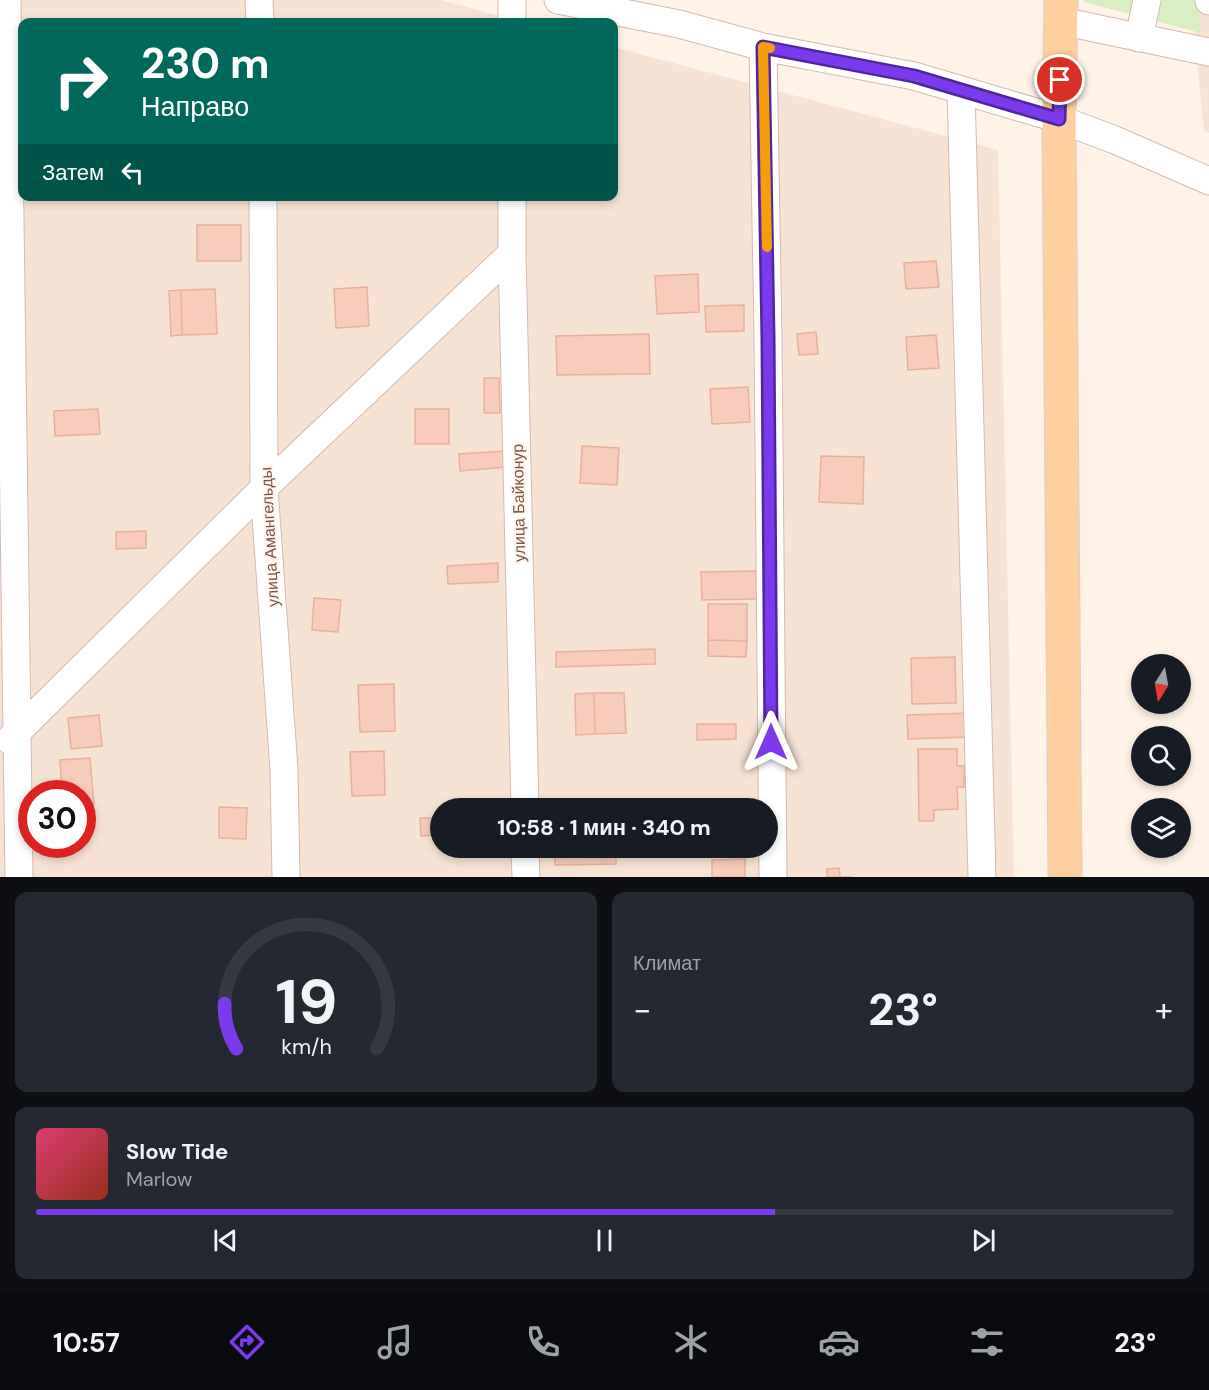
<!DOCTYPE html>
<html lang="ru">
<head>
<meta charset="utf-8">
<style>
	body { margin:0; font-family:"DM Sans",sans-serif; background:#242831; color:#f1f3f6; height:100vh; display:flex; flex-direction:column; font-size:22px; white-space:nowrap }
	* { box-sizing:border-box; margin:0 }
	p { font-size:20px; color:#9ea1a6 }
	.icon { flex:none; width:33px; height:33px; fill:none; stroke:currentColor; stroke-width:2; stroke-linecap:round; stroke-linejoin:round }
	.map { position:relative; height:877px; overflow:hidden }
	.side { display:flex; flex-direction:column; gap:15px; padding:15px; background:#0d0f14; flex:1 }
	.side>* { flex:none }
	.banner { position:absolute; left:18px; top:18px; width:600px; height:183px; border-radius:12px; box-shadow:0 3px 9px #0003; background:#00695c; color:#fff; overflow:hidden }
	.needle { width:39px; rotate:191deg }
	.fabs { position:absolute; left:1131px; top:654px; display:grid; gap:12px }
	.fabs a { display:grid; place-items:center; width:60px; height:60px; border-radius:50%; background:#171b24; box-shadow:0 3px 9px #0003; font-size:30px }
	.speed { position:absolute; left:18px; top:780px; display:flex; gap:12px; font-size:30px; font-weight:700; text-align:center }
	.speed>* { display:grid; place-content:center; width:78px; height:78px; border-radius:50%; background:#171b24; box-shadow:0 3px 9px #0003; line-height:1 }
	.speed .limit { border:9px solid #d22; background:#fff; color:#111 }
	.pin { position:absolute; display:grid; place-items:center; width:51px; height:51px; color:#fff; margin:-26px; border:3px solid #fff; border-radius:50%; box-shadow:0 2px 6px #0007 }
	.me { position:absolute; width:66px; margin:-33px; rotate:0deg; stroke-linejoin:round; filter:drop-shadow(0 0 4px #0008) }
	.turn { display:flex; align-items:center; gap:21px; height:126px; padding:0 24px; font-size:27px }
	.turn .icon { width:78px; height:78px; stroke-width:2.5 }
	.turn b { display:block; font-size:42px; line-height:51px }
	.then { display:flex; align-items:center; height:57px; padding:0 24px; background:#0003; gap:12px; font-size:22px }
	.big { font-size:45px; font-weight:700; line-height:1.1 }
	.side .widget { flex:1; display:flex; flex-direction:column; justify-content:center; gap:9px; min-width:0; padding:0 21px; border-radius:12px; background:#242831 }
	.side .dial { align-items:center; gap:0 }
	.dial svg { height:156px; overflow:visible; fill:none; stroke:#363941; stroke-width:7; stroke-linecap:round; text-anchor:middle }
	.dial text { fill:#f1f3f6; stroke:none }
	.song { display:flex; align-items:center; gap:18px }
	.cover { width:72px; height:72px; border-radius:9px; background:linear-gradient(135deg,hsl(340 70% 55%),hsl(10 70% 35%)) }
	.played { height:6px; border-radius:3px; background:linear-gradient(90deg,#7c3aed 65%,#363941 65%) }
	.keys { display:flex; justify-content:space-around; direction:ltr }
	.heat { display:flex; justify-content:space-between; align-items:center; font-size:33px; direction:ltr }
	.side .tiles { flex:1; display:grid; gap:15px; grid-template-columns:1fr 1fr }
	.widget:last-child { grid-column:span 2 }
	.trip { position:absolute; left:430px; top:798px; width:348px; height:60px; border-radius:30px; background:#171b24; box-shadow:0 3px 9px #0003; font-weight:700; line-height:60px; text-align:center }
	.menu { display:flex; height:96px; justify-content:space-around; align-items:center; background:#090b0e; color:#9ea1a6 }
	.menu .icon { width:42px; height:42px }
	.menu .active { color:#7c3aed }
	.menu b { font-size:27px; color:#f1f3f6 }
	.map>svg:first-child { display:block }
</style>
</head>
<body>
<div class="map">
<svg width="1209" height="877" viewBox="0 0 1209 877">
	<rect width="100%" height="100%" fill="#fff2e6"/>
	<path fill="#f7e3d3" fill-rule="evenodd" d="M 0,0 L 440,0 L 523,22 L 22,22 L 22,196 L 614,196 L 614,47 L 998,150 L 1014,877 L 0,877 ZM 32,794 L 82,794 L 82,844 L 32,844 ZM 441,808 L 768,808 L 768,848 L 441,848 Z
		M 1191,0 L 1209,0 L 1209,133 L 1204,131 Z"/>
	<path fill="#d9eec2" d="M 1084,0 L 1197,0 L 1201,33 L 1084,2 Z"/>
	<path fill="#f7ccba" stroke="#ecb099" stroke-width="1.5" d="M 197,225 L 241,225 L 241,261 L 197,261 Z
		M 936,261 L 939,287 L 906,289 L 904,263 Z
		M 698,274 L 699,312 L 657,314 L 655,276 Z
		M 367,287 L 369,326 L 336,328 L 334,289 Z
		M 215,289 L 217,334 L 182,335 L 181,290 Z
		M 181,290 L 182,335 L 171,336 L 169,291 Z
		M 744,305 L 744,331 L 706,332 L 705,306 Z
		M 816,332 L 818,354 L 799,355 L 797,334 Z
		M 649,334 L 650,374 L 557,375 L 556,336 Z
		M 936,335 L 939,368 L 908,370 L 906,337 Z
		M 484,378 L 499,378 L 500,413 L 484,413 Z
		M 748,387 L 750,422 L 712,424 L 710,389 Z
		M 98,409 L 100,434 L 55,436 L 54,411 Z
		M 415,409 L 449,409 L 449,444 L 415,444 Z
		M 582,446 L 619,448 L 617,485 L 580,483 Z
		M 506,451 L 507,467 L 460,471 L 459,454 Z
		M 821,456 L 864,457 L 863,504 L 819,502 Z
		M 146,531 L 146,548 L 116,549 L 116,532 Z
		M 498,563 L 498,582 L 448,584 L 447,566 Z
		M 756,571 L 757,599 L 702,600 L 701,572 Z
		M 314,598 L 341,600 L 338,632 L 312,630 Z
		M 708,604 L 747,604 L 747,641 L 708,640 Z
		M 708,640 L 747,641 L 746,657 L 708,656 Z
		M 655,649 L 655,664 L 556,667 L 556,652 Z
		M 955,657 L 956,703 L 912,704 L 911,658 Z
		M 394,684 L 395,731 L 360,732 L 358,685 Z
		M 594,693 L 595,734 L 576,735 L 575,694 Z
		M 594,693 L 624,693 L 626,733 L 595,734 Z
		M 971,713 L 972,737 L 908,739 L 907,715 Z
		M 99,715 L 102,746 L 71,749 L 68,718 Z
		M 697,724 L 736,724 L 736,739 L 697,740 Z
		M 918,749 L 957,749 L 957,766 L 964,766 L 964,787 L 957,787 L 958,809 L 934,810 L 934,821 L 919,821 Z
		M 384,751 L 385,795 L 352,796 L 350,752 Z
		M 90,758 L 94,804 L 82,805 L 82,794 L 62,794 L 60,760 Z
		M 219,807 L 247,808 L 246,839 L 219,838 Z
		M 420,818 L 441,818 L 441,835 L 421,836 Z
		M 555,848 L 616,848 L 616,864 L 555,865 Z
		M 616,848 L 642,848 L 642,856 L 616,857 Z
		M 745,859 L 745,877 L 712,877 L 712,860 Z
		M 839,868 L 840,877 L 852,877 L 827,877 L 827,869 Z"/>
	<g fill="none" stroke-linecap="round" stroke-linejoin="round">
		<g stroke="#d5baad" stroke-width="29">
			<path id="minor" d="M 7,0 L 19,877
				M 259,0 L 260,22
				M 512,0 L 512,22
				M 558,0 L 679,24 L 763,47 L 914,76 L 1059,119 L 1115,140 L 1209,181
				M 1209,0 L 1209,1
				M 1061,21 L 1209,52
				M 1139,38 L 1147,0
				M 763,47 L 768,339 L 773,877
				M 961,90 L 982,877
				M 263,196 L 264,488 L 284,770 L 286,877
				M 512,196 L 512,253 L 525,808
				M 9,740 L 264,488 L 512,253
				M 525,848 L 526,877"/>
		</g>
		<g stroke="#dacfcb" stroke-width="35">
			<path id="major" d="M 1061,0 L 1059,119 L 1065,877"/>
		</g>
		<use href="#minor" stroke="#fff" stroke-width="27"/>
		<use href="#major" stroke="#ffd09d" stroke-width="33"/>
	</g>
	<g fill="none" stroke-linecap="round" stroke-linejoin="round">
		<g stroke="#51269a" stroke-width="15">
			<path id="route" d="M 771,742 L 768,339 L 763,47 L 914,76 L 1059,119 L 1060,80"/>
		</g>
		<use href="#route" stroke="#7c3aed" stroke-width="10"/>
		<path stroke="#f59e0b" stroke-width="10" d="M 767,247 L 763,47 L 770,48"/>
	</g>
	<g text-anchor="middle" stroke-width="4.5" stroke-linejoin="round" paint-order="stroke">
		<g font-size="16" fill="#7b5447" stroke="#fff7ef">
			<text transform="translate(518 503) rotate(-91)" y="6">улица Байконур</text>
			<text transform="translate(269 537) rotate(-93)" y="6">улица Амангельды</text>
		</g>
	</g>
</svg>
<div class="fabs">
<a><svg class="needle" viewBox="-14 -14 28 28"><path d="M0-13l5 13h-10z" fill="#e53935"/><path d="M0 13l5-13h-10z" fill="#9ea1a6"/></svg></a>
<a><svg class="icon" aria-label="search" viewBox="0 0 24 24"><circle cx="10" cy="10" r="6"/><path d="M15 15l6 6"/></svg></a>
<a><svg class="icon" aria-label="layers" viewBox="0 0 24 24"><path d="M12 4l9 5-9 5-9-5zM3 14l9 5 9-5"/></svg></a>
</div>
<div class="speed"><div class="limit">30</div></div>
<div class="pin" style="left:1060px;top:80px;background:#d93025"><svg class="icon" aria-label="arrive" viewBox="0 0 24 24"><path d="M6 21V4h12l-3 4 3 4H6"/></svg></div>
<svg class="me" style="left:771px;top:742px" viewBox="-20 -20 40 40"><path d="M0-17L14 15 0 8-14 15z" fill="#7c3aed" stroke="#fff" stroke-width="4"/></svg>
<div class="trip">10:58 · 1 мин · 340 m</div>
<div class="banner">
<div class="turn"><svg class="icon" aria-label="right" viewBox="0 0 24 24"><path d="M7 20v-9h11M14 6l5 5-5 5"/></svg><div><b>230 m</b>Направо</div></div>
<div class="then">Затем<svg class="icon" aria-label="left" viewBox="0 0 24 24"><path d="M17 20v-9H6M10 6l-5 5 5 5"/></svg></div>
</div>
</div>
<section class="side">
<div class="tiles">
<div class="widget dial"><svg viewBox="0 0 100 80">
<path d="M14 69A42 42 0 1 1 86 69"/>
<path d="M14 69A42 42 0 0 1 8 46" stroke="#7c3aed"/>
<text x="50" y="56" font-size="32" font-weight="700">19</text>
<text x="50" y="72" font-size="11">km/h</text>
</svg></div>
<div class="widget"><p>Климат</p>
<div class="heat"><a>−</a><b class="big">23°</b><a>+</a></div>
</div>
<div class="widget">
<div class="song"><i class="cover"></i><div><b>Slow Tide</b><p>Marlow</p></div></div>
<div class="played"></div>
<div class="keys"><svg class="icon" aria-label="previous" viewBox="0 0 24 24"><path d="M18 5L8 12l10 7zM5 5v14"/></svg><svg class="icon" aria-label="pause" viewBox="0 0 24 24"><path d="M8 5v14M16 5v14"/></svg><svg class="icon" aria-label="next" viewBox="0 0 24 24"><path d="M6 5l10 7-10 7zM19 5v14"/></svg></div>
</div>
</div>
</section>
<nav class="menu">
<b>10:57</b>
<svg class="icon active" aria-label="directions" viewBox="0 0 24 24"><path d="M12 3l9 9-9 9-9-9zM9 14v-3h6M13 9l2 2-2 2"/></svg>
<svg class="icon" aria-label="music" viewBox="0 0 24 24"><path d="M9 18V5l10-2v13"/><circle cx="6" cy="18" r="3"/><circle cx="16" cy="16" r="3"/></svg>
<svg class="icon" aria-label="phone" viewBox="0 0 24 24"><path d="M5 4h4l2 5-3 2q2 4 5 5l2-3 5 2v4C11 20 4 13 5 4z"/></svg>
<svg class="icon" aria-label="climate" viewBox="0 0 24 24"><path d="M12 3v18M4 7l16 10M4 17L20 7"/></svg>
<svg class="icon" aria-label="car" viewBox="0 0 24 24"><path d="M5 17H2v-5l4-1 3-4h7l3 4 3 1v5h-3M9 17h6M6 11h13"/><circle cx="7" cy="17" r="2"/><circle cx="17" cy="17" r="2"/></svg>
<svg class="icon" aria-label="filters" viewBox="0 0 24 24"><path d="M4 7h16M4 17h16"/><circle cx="9" cy="7" r="2"/><circle cx="15" cy="17" r="2"/></svg>
<b>23°</b>
</nav>
</body>
</html>
